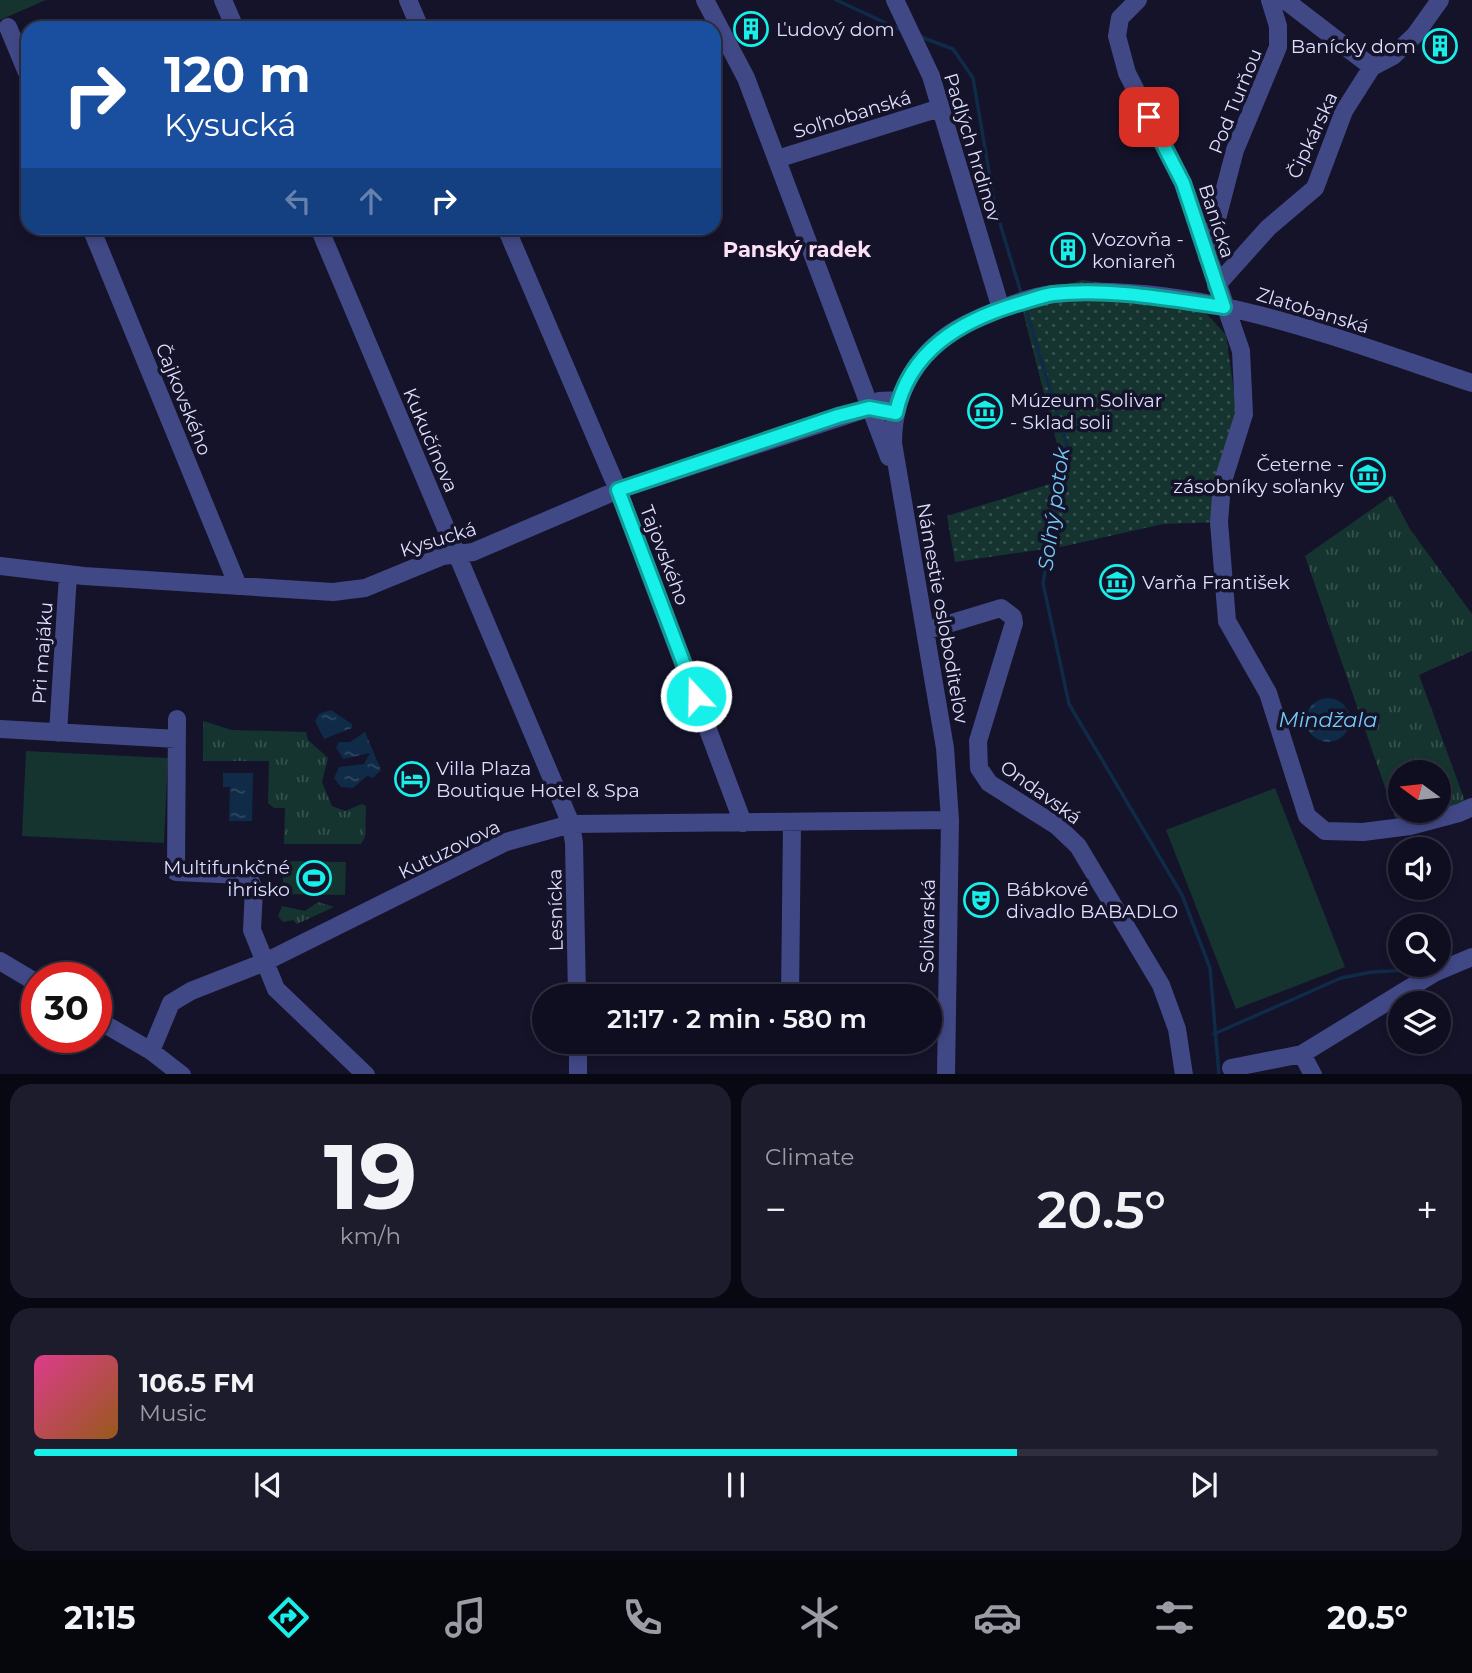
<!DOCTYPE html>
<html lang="en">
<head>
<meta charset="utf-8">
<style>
	body { margin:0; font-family:Montserrat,sans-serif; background:#1d1c2d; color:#f1f3f6; height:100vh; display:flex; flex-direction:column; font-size:26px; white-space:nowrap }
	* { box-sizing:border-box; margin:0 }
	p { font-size:23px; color:#9b9ca5 }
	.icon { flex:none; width:38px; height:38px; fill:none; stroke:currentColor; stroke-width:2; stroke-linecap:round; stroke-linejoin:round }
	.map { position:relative; height:1074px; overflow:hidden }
	.drawer { display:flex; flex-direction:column; gap:10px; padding:10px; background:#080812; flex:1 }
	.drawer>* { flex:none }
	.guide { position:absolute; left:21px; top:21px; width:700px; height:214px; border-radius:21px; box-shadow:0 4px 10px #0003,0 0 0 2px #2f2e3e; background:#1a4fa0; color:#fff; overflow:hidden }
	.needle { width:46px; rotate:285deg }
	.buttons { position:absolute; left:1388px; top:760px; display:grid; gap:14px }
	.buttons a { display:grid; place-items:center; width:63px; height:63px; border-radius:50%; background:#0f0e20; box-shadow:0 4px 10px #0003,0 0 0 2px #2f2e3e; font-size:35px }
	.speed { position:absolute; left:21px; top:962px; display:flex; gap:14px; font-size:35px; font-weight:700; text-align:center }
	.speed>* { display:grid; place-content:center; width:91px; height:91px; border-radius:50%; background:#0f0e20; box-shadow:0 4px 10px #0003,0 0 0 2px #2f2e3e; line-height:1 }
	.speed .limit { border:10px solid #d22; background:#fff; color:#111 }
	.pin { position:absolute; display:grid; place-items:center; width:60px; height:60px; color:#fff; margin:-30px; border-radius:14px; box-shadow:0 4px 10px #0006 }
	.me { position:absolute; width:77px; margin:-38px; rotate:339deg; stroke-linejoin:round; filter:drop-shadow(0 0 5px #0008) }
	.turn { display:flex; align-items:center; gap:24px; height:147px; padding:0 28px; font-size:32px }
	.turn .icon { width:91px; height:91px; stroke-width:2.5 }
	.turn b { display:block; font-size:49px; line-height:60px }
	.lanes { display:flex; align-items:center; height:66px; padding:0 28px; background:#0003; justify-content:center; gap:35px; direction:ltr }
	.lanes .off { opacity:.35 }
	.big { font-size:52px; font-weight:600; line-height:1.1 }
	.drawer .card { flex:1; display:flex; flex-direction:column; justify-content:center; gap:10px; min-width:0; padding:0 24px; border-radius:21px; background:#1d1c2d }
	.drawer .dial { align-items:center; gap:0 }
	.dial b { font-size:91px; line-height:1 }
	.song { display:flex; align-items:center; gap:21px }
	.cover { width:84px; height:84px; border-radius:10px; background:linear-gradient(135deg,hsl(330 70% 55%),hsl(30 70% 35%)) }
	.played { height:7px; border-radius:4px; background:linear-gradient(90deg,#17f0e9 70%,#2f2e3e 70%) }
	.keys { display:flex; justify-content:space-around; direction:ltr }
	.heat { display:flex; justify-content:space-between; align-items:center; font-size:38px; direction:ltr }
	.drawer .tiles { flex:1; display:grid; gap:10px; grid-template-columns:1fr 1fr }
	.card:last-child { grid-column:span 2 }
	.trip { position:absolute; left:532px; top:984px; width:410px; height:70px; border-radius:35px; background:#0f0e20; box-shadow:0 4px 10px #0003,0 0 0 2px #2f2e3e; font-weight:600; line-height:70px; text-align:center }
	.tab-bar { display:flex; height:112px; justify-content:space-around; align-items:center; background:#06060d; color:#9b9ca5 }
	.tab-bar .icon { width:49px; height:49px }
	.tab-bar .current { color:#17f0e9 }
	.tab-bar b { font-size:32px; color:#f1f3f6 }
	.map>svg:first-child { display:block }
</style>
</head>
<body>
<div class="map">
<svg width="1472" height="1075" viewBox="0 0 1472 1075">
	<defs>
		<pattern id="grass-tufts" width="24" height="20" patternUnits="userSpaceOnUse" patternTransform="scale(1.75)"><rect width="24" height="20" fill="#16342f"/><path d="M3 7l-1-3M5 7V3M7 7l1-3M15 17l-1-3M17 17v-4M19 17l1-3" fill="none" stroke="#37514e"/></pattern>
		<pattern id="park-dots" width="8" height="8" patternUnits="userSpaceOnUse" patternTransform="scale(1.75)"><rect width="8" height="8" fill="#16342f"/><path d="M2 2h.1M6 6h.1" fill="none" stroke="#37514e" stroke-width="1.8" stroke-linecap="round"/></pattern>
		<pattern id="water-ripples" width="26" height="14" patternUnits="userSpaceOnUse" patternTransform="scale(1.75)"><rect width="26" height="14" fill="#0f2b47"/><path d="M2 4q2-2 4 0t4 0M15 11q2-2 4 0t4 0" fill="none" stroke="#324962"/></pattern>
	</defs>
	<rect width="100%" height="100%" fill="#14132a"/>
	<path fill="url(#grass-tufts)" fill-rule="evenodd" d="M 1392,495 L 1410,529 L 1472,614 L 1472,651 L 1419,675 L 1466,804 L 1397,822 L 1305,556 ZM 1400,772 L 1438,772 L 1438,810 L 1400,810 Z
		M 203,721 L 232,730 L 306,732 L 308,740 L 328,758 L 322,782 L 332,806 L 345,811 L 362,804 L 366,806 L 365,837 L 361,844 L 284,844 L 285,808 L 274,808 L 268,803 L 269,761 L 203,761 Z
		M 318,902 L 334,907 L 297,924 L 293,920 L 283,922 L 278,916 L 282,906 L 305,911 Z"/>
	<path fill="url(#park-dots)" d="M 1082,280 L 1164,291 L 1205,312 L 1226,335 L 1236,406 L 1217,505 L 1219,522 L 1163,524 L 1065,546 L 955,562 L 947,516 L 1066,479 L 1020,300 Z"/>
	<path fill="#16342f" d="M 0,0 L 46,0 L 0,20 Z
		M 26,751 L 168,758 L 164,843 L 22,836 Z
		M 1275,788 L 1345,967 L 1236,1009 L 1166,830 Z
		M 283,861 L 346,862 L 345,895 L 283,894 Z"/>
	<path fill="url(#water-ripples)" d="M1306 720a22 22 0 1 1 44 0a22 22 0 1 1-44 0Z
		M 331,710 L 352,724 L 352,728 L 324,739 L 315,721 L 319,714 Z
		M 365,732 L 381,770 L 373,778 L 367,776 L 353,788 L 341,787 L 334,778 L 339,767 L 364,764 L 370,753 L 343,759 L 336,747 L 339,742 L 350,742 Z
		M 223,773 L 253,773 L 252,821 L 229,821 L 230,787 L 223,787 Z"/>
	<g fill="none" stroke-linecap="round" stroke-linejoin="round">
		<path stroke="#0f2b47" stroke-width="3.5" d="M 836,0 L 901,30
			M 921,37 L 953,49 L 973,78 L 995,207 L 1022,296
			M 1025,307 L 1067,445 L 1043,583 L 1069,704 L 1182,895 L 1210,968 L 1219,1075
			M 1214,1034 L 1341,978 L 1372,972 L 1412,970 L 1430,964"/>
		<path stroke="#414886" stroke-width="18" d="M 223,0 L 235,28
			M 408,0 L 420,28
			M 705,0 L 746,78 L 889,457
			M 895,0 L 931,76 L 1001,309
			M 1138,0 L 1120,18 L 1117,36 L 1127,73 L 1183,183 L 1241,351 L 1244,414 L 1222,484 L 1219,522 L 1227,621 L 1268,693 L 1307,816 L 1325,831 L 1363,832 L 1410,826 L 1459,813 L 1472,807
			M 1285,0 L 1372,67
			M 8,27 L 28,75
			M 777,159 L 940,108
			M 91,228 L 238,586
			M 319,228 L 571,824 L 574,843 L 577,996
			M 506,228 L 618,490 L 743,823
			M 1207,257 L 1235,150 L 1278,47 L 1278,26 L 1270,0
			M 1216,286 L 1268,228 L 1315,188 L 1344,111 L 1372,67 L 1393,56 L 1415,35 L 1440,0
			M 0,566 L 84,576 L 333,592 L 365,588 L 443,556 L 473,552 L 618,490 L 869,408 L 879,401 L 899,400
			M 925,631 L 1001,608 L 1013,617 L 1014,623 L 978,741 L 979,768 L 989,783 L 1057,826 L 1078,846 L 1161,985 L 1177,1029 L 1184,1075
			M 177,719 L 176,872 L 241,875 L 249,878 L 254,889 L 252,930 L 276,989 L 366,1075
			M 0,729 L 177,739
			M 58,733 L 68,575
			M 0,961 L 37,983
			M 790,996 L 792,823
			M 96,1019 L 151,1051 L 182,1075
			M 578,1041 L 578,1075
			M 151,1051 L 171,1003 L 191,991 L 265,962 L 506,842 L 571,824 L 950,820
			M 1302,1054 L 1313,1075
			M 1231,1068 L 1302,1054 L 1434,973 L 1472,957
			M 946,1075 L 950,820 L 945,748 L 893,443 C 893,387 925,340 977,319 C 1000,309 1027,297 1053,294 C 1192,279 1342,340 1472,383"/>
	</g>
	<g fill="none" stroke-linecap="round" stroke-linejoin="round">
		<g stroke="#0f9c97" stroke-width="18">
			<path id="route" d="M 696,696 L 618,490 L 838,416 L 869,408 L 896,413 C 909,351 960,321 1017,304 C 1028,301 1041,296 1053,294 C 1110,288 1168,299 1224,307 L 1183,183 L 1149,117"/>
		</g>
		<use href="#route" stroke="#17f0e9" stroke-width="12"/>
	</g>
	<defs>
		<g id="building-ring" transform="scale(1.75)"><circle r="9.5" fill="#14132a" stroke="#17f0e9" stroke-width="1.5"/><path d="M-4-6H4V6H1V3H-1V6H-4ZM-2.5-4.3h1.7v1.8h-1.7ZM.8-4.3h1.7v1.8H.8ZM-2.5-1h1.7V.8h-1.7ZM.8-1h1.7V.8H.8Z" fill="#17f0e9"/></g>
		<g id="museum-ring" transform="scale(1.75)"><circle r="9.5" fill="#14132a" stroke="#17f0e9" stroke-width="1.5"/><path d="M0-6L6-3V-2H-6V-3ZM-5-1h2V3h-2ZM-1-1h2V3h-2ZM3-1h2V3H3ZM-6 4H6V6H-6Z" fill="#17f0e9"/></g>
		<g id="hotel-ring" transform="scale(1.75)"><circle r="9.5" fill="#14132a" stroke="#17f0e9" stroke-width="1.5"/><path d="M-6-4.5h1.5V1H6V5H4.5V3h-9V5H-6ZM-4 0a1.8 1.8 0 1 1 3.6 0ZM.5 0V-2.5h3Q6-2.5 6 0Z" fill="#17f0e9"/></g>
		<g id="stadium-ring" transform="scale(1.75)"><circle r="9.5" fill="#14132a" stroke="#17f0e9" stroke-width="1.5"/><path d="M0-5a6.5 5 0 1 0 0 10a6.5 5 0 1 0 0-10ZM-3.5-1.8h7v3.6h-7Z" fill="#17f0e9"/></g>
		<g id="theatre-ring" transform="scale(1.75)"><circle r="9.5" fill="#14132a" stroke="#17f0e9" stroke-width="1.5"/><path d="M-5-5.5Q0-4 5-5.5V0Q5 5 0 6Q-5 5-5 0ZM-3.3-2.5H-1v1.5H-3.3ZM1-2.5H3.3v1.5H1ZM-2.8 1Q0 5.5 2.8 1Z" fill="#17f0e9"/></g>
	</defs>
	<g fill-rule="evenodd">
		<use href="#building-ring" x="751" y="29"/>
		<use href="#building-ring" x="1440" y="46"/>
		<use href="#building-ring" x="1068" y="250"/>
		<use href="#museum-ring" x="985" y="411"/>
		<use href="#museum-ring" x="1368" y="475"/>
		<use href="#museum-ring" x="1117" y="582"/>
		<use href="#hotel-ring" x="412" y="779"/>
		<use href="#stadium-ring" x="314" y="878"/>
		<use href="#theatre-ring" x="981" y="900"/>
	</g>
	<g text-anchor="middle" stroke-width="7" stroke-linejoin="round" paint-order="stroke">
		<g font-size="19" fill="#dedefd" stroke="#14132a" text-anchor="start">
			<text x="776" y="36">Ľudový dom</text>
			<text x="1416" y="53" text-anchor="end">Banícky dom</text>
			<text x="1092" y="246">Vozovňa -<tspan x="1092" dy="22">koniareň</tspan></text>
			<text x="1010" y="407">Múzeum Solivar<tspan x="1010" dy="22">- Sklad soli</tspan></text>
			<text x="1344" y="471" text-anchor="end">Četerne -<tspan x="1344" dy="22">zásobníky soľanky</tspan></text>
			<text x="1142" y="589">Varňa František</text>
			<text x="436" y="775">Villa Plaza<tspan x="436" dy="22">Boutique Hotel &amp; Spa</tspan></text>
			<text x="290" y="874" text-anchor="end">Multifunkčné<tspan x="290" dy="22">ihrisko</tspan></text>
			<text x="1006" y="896">Bábkové<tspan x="1006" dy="22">divadlo BABADLO</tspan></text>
		</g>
		<g font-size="19" fill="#dedefd" stroke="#14132a">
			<text transform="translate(1235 101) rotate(-68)" y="7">Pod Turňou</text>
			<text transform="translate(852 114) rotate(-17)" y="7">Soľnobanská</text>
			<text transform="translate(1312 135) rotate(-65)" y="7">Čipkárska</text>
			<text transform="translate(973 147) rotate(73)" y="7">Padlých hrdinov</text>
			<text transform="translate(1217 221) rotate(72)" y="7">Banícka</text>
			<text transform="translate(1313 310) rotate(17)" y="7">Zlatobanská</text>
			<text transform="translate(184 399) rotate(68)" y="7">Čajkovského</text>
			<text transform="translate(431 440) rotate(67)" y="7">Kukučínova</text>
			<text transform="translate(438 539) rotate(-17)" y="7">Kysucká</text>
			<text transform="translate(665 555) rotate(69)" y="7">Tajovského</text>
			<text transform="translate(943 613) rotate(80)" y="7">Námestie osloboditeľov</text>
			<text transform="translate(42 653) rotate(-86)" y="7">Pri majáku</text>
			<text transform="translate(1041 792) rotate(36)" y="7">Ondavská</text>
			<text transform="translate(449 849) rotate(-26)" y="7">Kutuzovova</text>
			<text transform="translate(555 910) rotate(-91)" y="7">Lesnícka</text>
			<text transform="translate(927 926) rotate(-89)" y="7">Solivarská</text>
		</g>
		<g font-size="21" font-weight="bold" fill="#fde0f6" stroke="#14132a">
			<text x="797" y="257">Panský radek</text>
		</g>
		<g font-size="21" font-style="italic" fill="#73caf6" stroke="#14132a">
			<text transform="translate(1054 509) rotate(-82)" y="7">Soľný potok</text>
			<text x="1328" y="727">Mindžala</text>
		</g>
	</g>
</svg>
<div class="buttons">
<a><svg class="needle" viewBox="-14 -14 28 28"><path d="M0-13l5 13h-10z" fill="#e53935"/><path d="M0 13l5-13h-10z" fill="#9b9ca5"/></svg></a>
<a><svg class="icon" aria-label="sound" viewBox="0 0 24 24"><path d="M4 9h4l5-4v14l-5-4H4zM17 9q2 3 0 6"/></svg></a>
<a><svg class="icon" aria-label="search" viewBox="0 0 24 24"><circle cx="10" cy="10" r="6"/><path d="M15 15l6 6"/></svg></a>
<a><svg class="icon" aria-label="layers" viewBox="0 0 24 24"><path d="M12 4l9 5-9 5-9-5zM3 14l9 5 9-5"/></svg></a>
</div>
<div class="speed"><div class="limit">30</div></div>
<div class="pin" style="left:1149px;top:117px;background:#d93025"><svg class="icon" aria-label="arrive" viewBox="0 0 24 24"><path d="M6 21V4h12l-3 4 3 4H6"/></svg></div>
<svg class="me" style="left:696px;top:696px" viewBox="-20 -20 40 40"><circle r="17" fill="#17f0e9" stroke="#fff" stroke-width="3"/><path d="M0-11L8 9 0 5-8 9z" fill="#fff"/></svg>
<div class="trip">21:17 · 2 min · 580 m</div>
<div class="guide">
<div class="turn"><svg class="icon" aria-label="right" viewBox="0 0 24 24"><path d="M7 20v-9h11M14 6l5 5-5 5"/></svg><div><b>120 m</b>Kysucká</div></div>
<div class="lanes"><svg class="icon off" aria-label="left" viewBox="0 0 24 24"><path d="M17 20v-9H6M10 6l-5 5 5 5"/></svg><svg class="icon off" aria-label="ahead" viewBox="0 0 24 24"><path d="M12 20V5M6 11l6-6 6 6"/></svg><svg class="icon" aria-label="right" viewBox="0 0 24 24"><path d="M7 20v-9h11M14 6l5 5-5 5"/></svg></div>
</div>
</div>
<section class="drawer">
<div class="tiles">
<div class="card dial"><b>19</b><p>km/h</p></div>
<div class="card"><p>Climate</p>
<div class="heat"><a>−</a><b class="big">20.5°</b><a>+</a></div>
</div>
<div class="card">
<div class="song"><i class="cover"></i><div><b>106.5 FM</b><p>Music</p></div></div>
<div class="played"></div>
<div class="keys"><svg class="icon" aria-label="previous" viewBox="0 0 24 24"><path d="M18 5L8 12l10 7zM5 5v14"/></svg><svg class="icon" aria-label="pause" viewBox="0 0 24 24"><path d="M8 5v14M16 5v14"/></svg><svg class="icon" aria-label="next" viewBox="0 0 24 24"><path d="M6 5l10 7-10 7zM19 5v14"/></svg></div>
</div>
</div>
</section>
<nav class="tab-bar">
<b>21:15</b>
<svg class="icon current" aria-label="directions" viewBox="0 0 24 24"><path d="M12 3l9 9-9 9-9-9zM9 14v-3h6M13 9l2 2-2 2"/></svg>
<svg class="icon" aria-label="music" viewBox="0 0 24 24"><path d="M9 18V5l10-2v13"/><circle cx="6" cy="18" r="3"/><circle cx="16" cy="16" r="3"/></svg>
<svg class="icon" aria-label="phone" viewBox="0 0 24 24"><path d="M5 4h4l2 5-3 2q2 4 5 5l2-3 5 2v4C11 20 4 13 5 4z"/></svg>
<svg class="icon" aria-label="climate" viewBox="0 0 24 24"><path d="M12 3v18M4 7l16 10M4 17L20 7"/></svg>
<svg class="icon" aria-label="car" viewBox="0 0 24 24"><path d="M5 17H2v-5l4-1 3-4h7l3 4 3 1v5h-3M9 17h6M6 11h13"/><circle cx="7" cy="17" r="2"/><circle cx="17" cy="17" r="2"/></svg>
<svg class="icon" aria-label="filters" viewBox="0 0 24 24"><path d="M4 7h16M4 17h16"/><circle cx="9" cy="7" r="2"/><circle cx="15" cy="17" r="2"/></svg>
<b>20.5°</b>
</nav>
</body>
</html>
